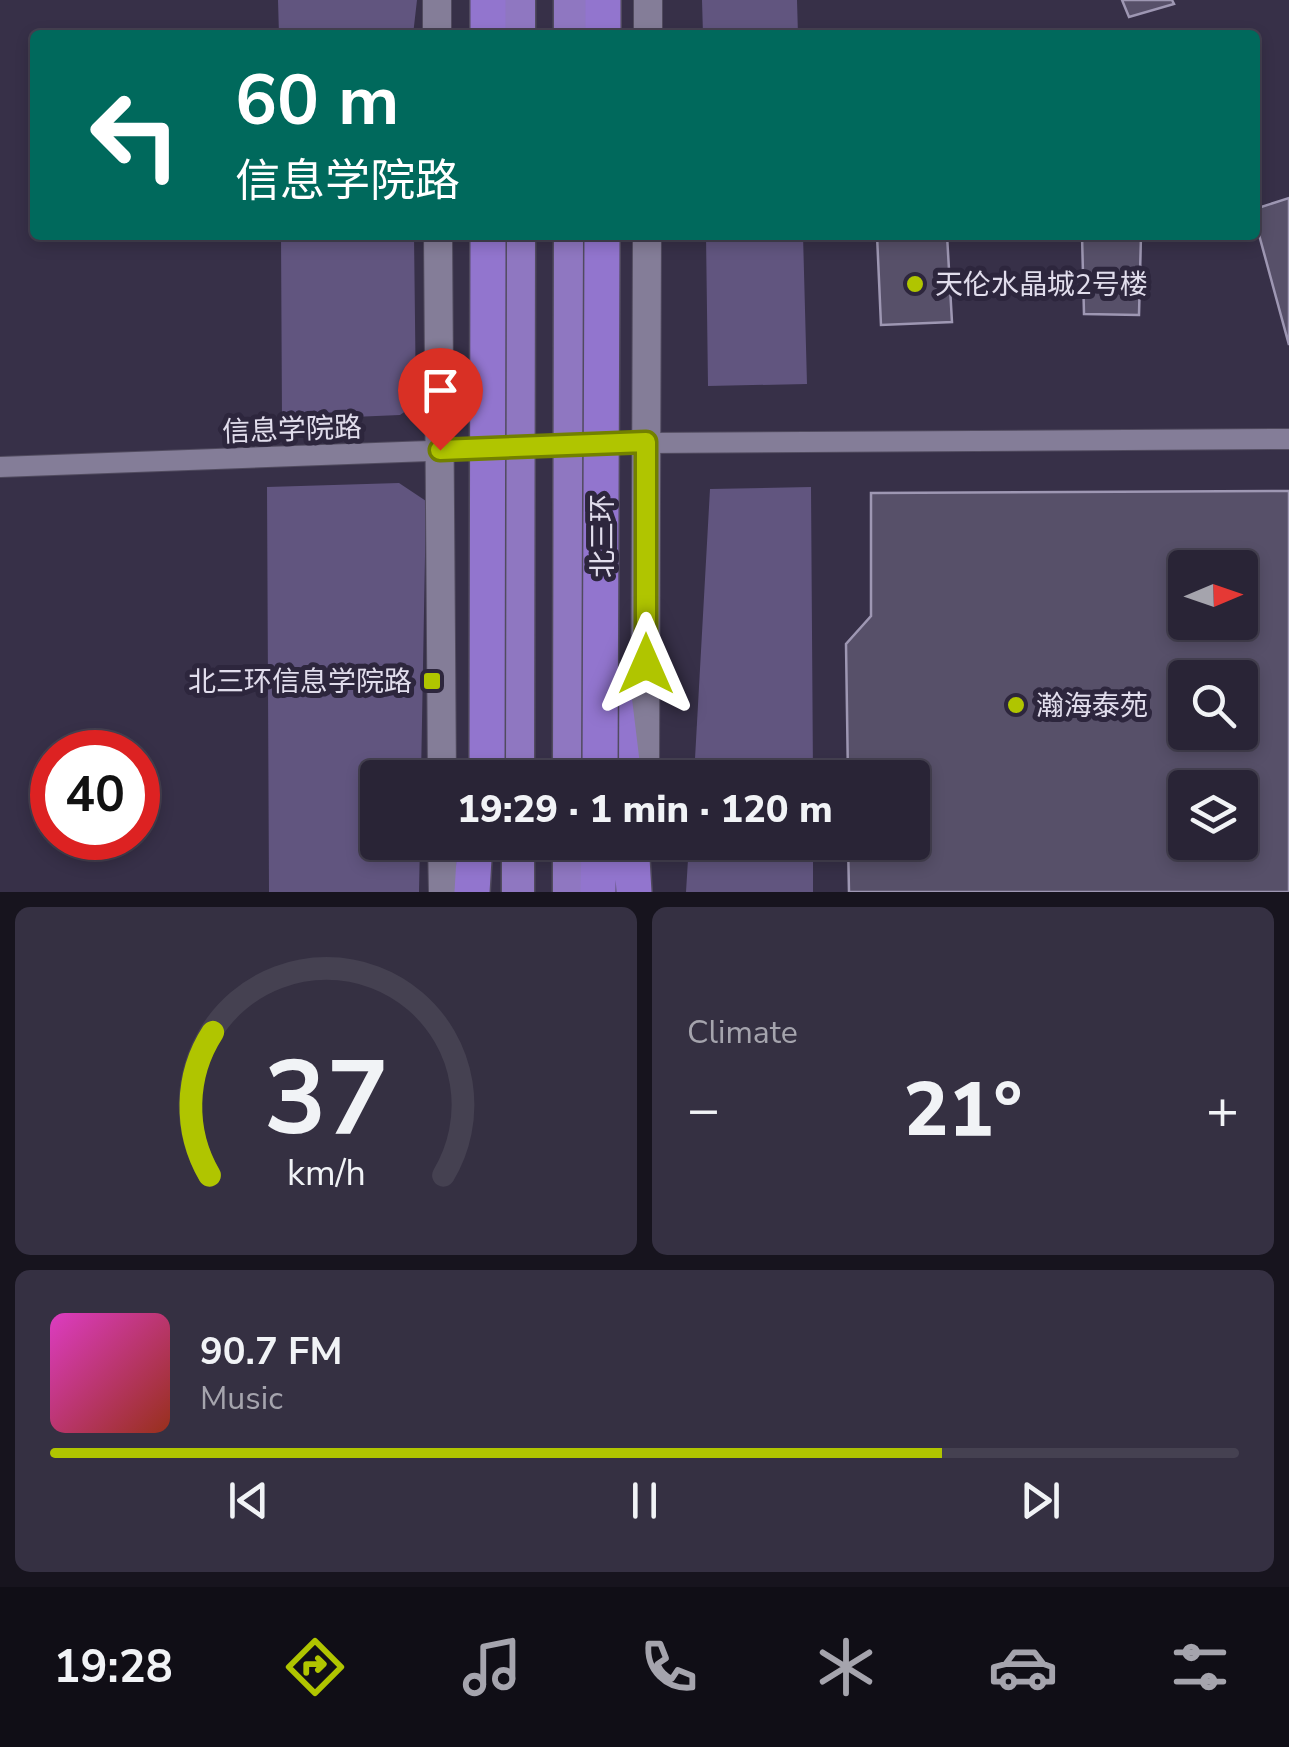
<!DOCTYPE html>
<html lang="en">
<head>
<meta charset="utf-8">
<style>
	body { margin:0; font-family:"Nunito Sans","Noto Sans SC",sans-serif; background:#353042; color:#f1f3f6; height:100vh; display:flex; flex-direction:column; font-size:38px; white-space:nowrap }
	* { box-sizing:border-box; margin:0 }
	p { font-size:32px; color:#a5a4ad }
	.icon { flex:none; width:55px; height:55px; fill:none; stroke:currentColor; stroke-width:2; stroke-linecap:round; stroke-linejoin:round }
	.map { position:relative; height:892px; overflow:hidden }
	.sheet { display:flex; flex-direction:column; gap:15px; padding:15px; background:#17141e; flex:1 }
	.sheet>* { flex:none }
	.guide { position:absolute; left:30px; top:30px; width:1230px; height:210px; border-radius:10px; box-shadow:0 5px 15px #0003,0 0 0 2px #454151; background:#00695c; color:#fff; overflow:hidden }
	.needle { width:65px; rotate:88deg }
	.buttons { position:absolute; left:1168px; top:550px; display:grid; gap:20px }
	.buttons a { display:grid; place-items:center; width:90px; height:90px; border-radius:10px; background:#292436; box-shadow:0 5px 15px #0003,0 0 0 2px #454151; font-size:50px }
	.speed { position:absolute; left:30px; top:730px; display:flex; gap:20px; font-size:50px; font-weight:700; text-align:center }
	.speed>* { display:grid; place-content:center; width:130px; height:130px; border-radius:50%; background:#292436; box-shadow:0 5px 15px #0003,0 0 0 2px #454151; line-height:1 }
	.speed .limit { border:15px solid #d22; background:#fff; color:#111 }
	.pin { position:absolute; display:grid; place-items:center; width:85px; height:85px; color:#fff; margin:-102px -42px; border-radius:50% 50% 50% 0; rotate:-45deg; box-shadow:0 0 10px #0007 }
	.pin .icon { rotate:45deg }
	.me { position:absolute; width:110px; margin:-55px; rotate:0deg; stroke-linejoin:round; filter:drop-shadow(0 0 8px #0008) }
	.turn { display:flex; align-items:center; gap:35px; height:210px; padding:0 40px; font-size:45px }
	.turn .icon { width:130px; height:130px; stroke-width:2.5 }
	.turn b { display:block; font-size:70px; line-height:85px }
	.big { font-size:75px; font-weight:800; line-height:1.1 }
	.sheet .tile { flex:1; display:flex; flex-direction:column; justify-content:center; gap:15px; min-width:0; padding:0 35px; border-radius:15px; background:#353042 }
	.sheet .dial { align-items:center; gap:0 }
	.dial svg { height:260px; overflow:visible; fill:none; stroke:#454151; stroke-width:7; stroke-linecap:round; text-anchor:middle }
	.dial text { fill:#f1f3f6; stroke:none }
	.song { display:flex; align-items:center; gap:30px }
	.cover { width:120px; height:120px; border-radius:15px; background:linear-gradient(135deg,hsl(310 70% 55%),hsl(10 70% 35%)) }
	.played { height:10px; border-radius:5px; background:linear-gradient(90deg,#b0c500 75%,#454151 75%) }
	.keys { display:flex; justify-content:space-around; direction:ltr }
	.heat { display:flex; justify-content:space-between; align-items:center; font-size:55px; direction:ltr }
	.sheet .tiles { flex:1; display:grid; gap:15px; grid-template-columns:1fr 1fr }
	.tile:last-child { grid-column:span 2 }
	.trip { position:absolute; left:360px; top:760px; width:570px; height:100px; border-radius:10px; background:#292436; box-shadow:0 5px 15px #0003,0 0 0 2px #454151; font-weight:800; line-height:100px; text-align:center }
	.dock { display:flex; height:160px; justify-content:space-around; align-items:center; background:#100e16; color:#a5a4ad }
	.dock .icon { width:70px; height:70px }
	.dock .active { color:#b0c500 }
	.dock b { font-size:45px; color:#f1f3f6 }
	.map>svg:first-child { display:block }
</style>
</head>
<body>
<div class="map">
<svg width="1289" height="892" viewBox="0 0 1289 892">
	<rect width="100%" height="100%" fill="#373048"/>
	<path fill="#61557f" d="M 278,0 L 417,0 L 413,35 L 279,35 Z
		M 702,0 L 797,0 L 798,35 L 703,35 Z
		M 281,235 L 414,235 L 416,404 L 400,415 L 282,420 Z
		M 706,235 L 803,235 L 807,384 L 708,386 Z
		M 399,483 L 426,501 L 421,777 L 378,778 L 378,842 L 420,843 L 419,892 L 269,892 L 267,487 Z
		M 811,487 L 813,777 L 694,777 L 710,489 Z
		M 689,843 L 813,843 L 813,892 L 686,892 Z"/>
	<path fill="#575069" stroke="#9e97b3" stroke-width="2.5" fill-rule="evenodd" d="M 1122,0 L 1172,0 L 1174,4 L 1129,17 Z
		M 1289,198 L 1289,345 L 1255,220 L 1255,209 Z
		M 877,235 L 947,235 L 952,322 L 881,325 Z
		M 1082,235 L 1141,235 L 1139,315 L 1084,314 Z
		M 1289,491 L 1289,892 L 849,892 L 848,842 L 912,842 L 912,778 L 848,778 L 846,644 L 871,616 L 871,493 ZM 1185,568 L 1240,568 L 1240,622 L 1185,622 ZM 1185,678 L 1240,678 L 1240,732 L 1185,732 ZM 1185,788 L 1240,788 L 1240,842 L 1185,842 Z"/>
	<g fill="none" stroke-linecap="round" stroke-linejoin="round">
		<g stroke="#514b5f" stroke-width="22">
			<path id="minor" d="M 0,467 L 646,443 L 1289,439"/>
		</g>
		<g stroke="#514b5f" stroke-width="30">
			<path id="tertiary" d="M 437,0 L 437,35
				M 648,35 L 648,0
				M 438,235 L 442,778
				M 645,778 L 647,235
				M 442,842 L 443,892"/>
		</g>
		<g stroke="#514b5f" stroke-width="35">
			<path id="primary" d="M 519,35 L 519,0
				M 570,35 L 570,0
				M 518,778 L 519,235
				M 569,778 L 570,235
				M 518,892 L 518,842
				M 569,892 L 569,842"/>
		</g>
		<g stroke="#514b5f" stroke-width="38">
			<path id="trunk" d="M 488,0 L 488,35
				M 603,35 L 603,0
				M 612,679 L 624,778
				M 631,842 L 634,892
				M 472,892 L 475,842
				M 598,892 L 599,842"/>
		</g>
		<use href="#minor" stroke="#847d98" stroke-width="20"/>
		<use href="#tertiary" stroke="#847d98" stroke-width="28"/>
		<use href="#primary" stroke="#8f77c1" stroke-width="32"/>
		<use href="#trunk" stroke="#9275ce" stroke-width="35"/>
		<g stroke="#514b5f" stroke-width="38" stroke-linecap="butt">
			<path id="trunk-bridge" d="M 487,778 L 488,235
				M 600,778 L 602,235"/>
		</g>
		<use href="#trunk-bridge" stroke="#9275ce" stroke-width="35"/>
	</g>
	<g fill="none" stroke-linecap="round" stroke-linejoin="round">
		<g stroke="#728000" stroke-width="25">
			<path id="route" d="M 440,450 L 646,442 L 646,664"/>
		</g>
		<use href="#route" stroke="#b0c500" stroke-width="18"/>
	</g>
	<g fill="#b0c500" stroke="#2d263d" stroke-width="4">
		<circle cx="915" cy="284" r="10"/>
		<rect x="422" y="671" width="20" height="20" rx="5"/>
		<circle cx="1016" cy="705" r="10"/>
	</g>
	<g text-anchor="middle" stroke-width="10" stroke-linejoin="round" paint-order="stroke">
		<g font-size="28" fill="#e1ddec" stroke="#2d263d" text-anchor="start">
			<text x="935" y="294">天伦水晶城2号楼</text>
			<text x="412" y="691" text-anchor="end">北三环信息学院路</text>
			<text x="1036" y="715">瀚海泰苑</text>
		</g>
		<g font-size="28" fill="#e1ddec" stroke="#2d263d">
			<text transform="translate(292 429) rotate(-2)" y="10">信息学院路</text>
			<text transform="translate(602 536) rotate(-90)" y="10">北三环</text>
		</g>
	</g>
</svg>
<div class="buttons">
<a><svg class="needle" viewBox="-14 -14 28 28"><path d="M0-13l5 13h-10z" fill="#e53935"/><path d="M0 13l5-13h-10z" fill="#a5a4ad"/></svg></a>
<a><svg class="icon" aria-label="search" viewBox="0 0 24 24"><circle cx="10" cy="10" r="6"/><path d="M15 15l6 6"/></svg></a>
<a><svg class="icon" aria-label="layers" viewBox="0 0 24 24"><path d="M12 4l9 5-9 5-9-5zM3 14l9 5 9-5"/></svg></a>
</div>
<div class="speed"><div class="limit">40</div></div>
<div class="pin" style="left:440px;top:450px;background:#d93025"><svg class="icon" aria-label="arrive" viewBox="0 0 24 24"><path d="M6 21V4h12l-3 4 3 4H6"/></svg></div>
<svg class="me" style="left:646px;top:664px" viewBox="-20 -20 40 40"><path d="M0-17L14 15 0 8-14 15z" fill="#b0c500" stroke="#fff" stroke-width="4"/></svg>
<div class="trip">19:29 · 1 min · 120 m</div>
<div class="guide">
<div class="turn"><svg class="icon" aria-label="left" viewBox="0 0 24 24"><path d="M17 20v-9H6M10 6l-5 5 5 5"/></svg><div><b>60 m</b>信息学院路</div></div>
</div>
</div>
<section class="sheet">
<div class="tiles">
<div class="tile dial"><svg viewBox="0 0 100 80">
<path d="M14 69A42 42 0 1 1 86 69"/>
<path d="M14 69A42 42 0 0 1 15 25" stroke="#b0c500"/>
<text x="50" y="56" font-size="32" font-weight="700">37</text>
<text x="50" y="72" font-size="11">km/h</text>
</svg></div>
<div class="tile"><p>Climate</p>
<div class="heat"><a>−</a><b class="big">21°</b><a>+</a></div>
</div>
<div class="tile">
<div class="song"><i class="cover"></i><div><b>90.7 FM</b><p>Music</p></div></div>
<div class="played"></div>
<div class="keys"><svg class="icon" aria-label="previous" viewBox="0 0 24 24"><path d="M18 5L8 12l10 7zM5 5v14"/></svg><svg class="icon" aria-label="pause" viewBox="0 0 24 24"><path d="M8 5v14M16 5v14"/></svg><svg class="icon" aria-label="next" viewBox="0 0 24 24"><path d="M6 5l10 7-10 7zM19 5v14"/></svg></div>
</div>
</div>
</section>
<nav class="dock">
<b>19:28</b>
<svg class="icon active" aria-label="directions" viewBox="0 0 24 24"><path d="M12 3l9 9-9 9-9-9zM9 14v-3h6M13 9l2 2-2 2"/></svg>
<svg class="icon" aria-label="music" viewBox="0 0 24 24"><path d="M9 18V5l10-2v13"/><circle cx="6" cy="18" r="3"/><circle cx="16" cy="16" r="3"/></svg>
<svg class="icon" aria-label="phone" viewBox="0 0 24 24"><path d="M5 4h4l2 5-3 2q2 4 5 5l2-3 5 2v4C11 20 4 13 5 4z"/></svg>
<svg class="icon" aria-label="climate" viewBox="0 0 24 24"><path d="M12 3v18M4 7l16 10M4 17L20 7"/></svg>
<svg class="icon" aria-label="car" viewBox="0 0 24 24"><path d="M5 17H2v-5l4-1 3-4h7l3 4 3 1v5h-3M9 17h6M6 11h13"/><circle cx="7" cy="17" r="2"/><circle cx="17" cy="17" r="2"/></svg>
<svg class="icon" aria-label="filters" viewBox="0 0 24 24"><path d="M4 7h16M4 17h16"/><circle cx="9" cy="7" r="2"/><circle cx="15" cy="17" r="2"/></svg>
</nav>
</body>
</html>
